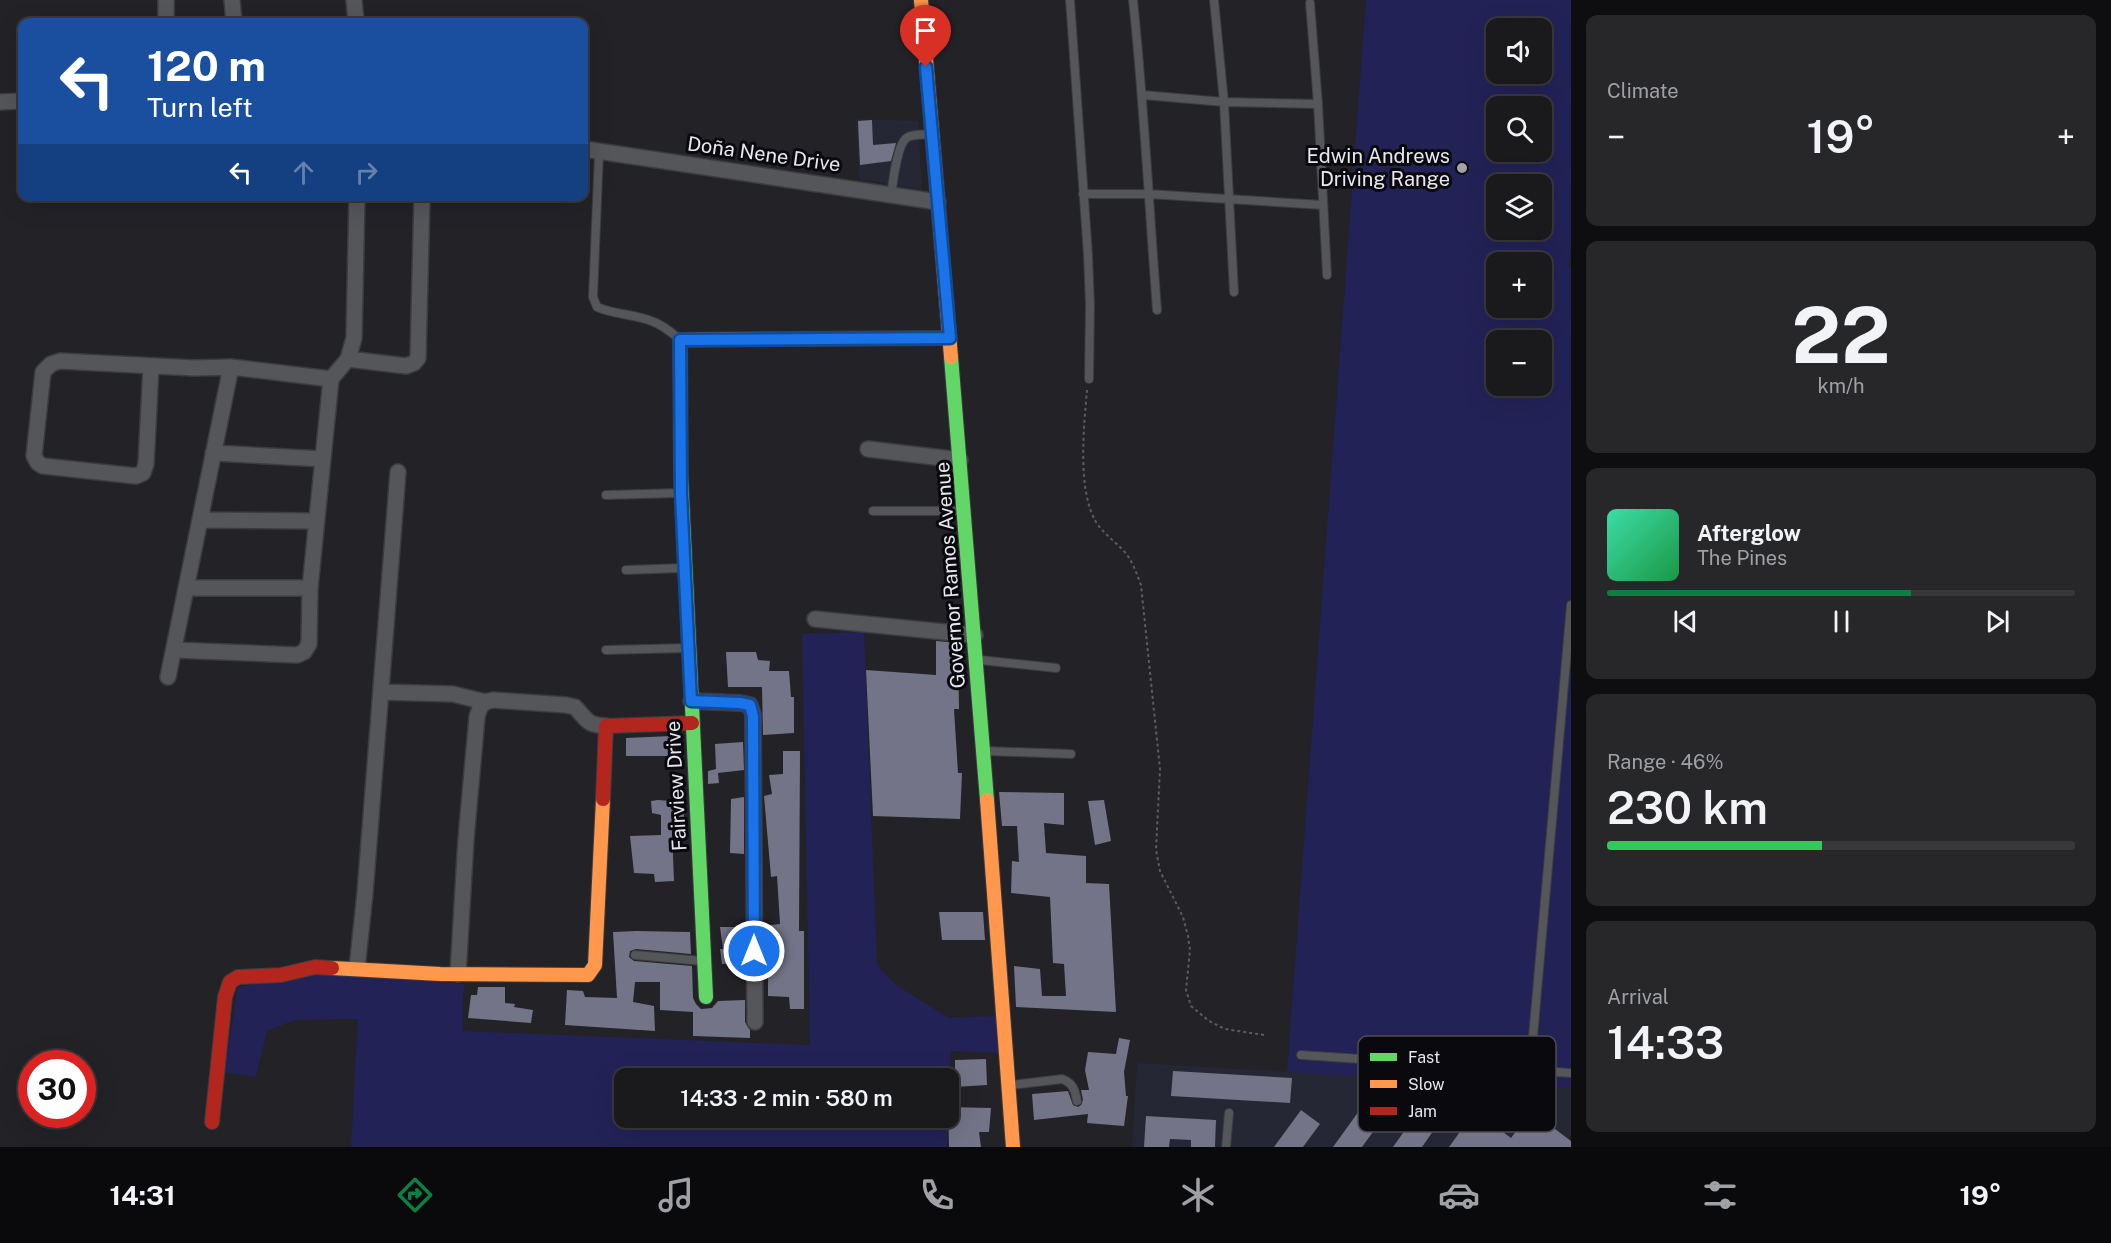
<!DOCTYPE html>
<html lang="en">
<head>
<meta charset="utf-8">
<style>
	body { margin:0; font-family:"Public Sans",sans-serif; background:#27272a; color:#f1f3f6; height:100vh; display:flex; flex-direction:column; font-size:22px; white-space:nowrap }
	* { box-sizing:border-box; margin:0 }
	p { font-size:20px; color:#9fa1a4 }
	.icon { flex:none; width:33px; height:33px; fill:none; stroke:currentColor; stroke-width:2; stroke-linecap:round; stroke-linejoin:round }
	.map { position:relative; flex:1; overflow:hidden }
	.side { display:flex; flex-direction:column; gap:15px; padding:15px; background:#0e0e10; width:540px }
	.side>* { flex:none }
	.hud { position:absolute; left:18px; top:18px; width:570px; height:183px; border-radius:12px; box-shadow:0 6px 24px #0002,0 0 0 2px #38383b; background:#1a4fa0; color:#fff; overflow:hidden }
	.controls { position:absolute; left:1486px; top:18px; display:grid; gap:12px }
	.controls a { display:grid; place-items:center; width:66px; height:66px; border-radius:12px; background:#1a1a1d; box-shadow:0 6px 24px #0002,0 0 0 2px #38383b; font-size:30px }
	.speed { position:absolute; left:18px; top:1050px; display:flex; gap:12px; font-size:30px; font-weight:700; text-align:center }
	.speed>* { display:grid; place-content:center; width:78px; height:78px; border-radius:50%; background:#1a1a1d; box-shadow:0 6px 24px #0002,0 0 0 2px #38383b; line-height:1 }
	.speed .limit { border:9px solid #d22; background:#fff; color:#111 }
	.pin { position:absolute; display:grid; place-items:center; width:51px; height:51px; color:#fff; margin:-62px -26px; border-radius:50% 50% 50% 0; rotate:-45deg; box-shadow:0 0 6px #0007 }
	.pin .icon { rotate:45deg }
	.me { position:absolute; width:66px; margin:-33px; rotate:0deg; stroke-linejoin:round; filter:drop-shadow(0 0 4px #0008) }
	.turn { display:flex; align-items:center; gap:21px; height:126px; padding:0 30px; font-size:27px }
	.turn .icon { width:78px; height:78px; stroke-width:2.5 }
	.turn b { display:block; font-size:42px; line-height:51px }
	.lanes { display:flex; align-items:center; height:57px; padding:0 30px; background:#0003; justify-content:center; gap:30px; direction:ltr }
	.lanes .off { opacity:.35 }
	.big { font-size:45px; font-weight:600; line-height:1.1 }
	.side .card { flex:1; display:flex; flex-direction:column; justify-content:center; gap:9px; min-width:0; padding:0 21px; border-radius:12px; background:#27272a }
	.side .dial { align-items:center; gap:0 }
	.dial b { font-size:78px; line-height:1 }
	.song { display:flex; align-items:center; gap:18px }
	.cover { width:72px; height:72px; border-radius:9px; background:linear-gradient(135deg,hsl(160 70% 55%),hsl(140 70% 35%)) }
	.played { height:6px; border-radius:3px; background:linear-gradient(90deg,#0b8043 65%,#38383b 65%) }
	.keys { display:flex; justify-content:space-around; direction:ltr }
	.heat { display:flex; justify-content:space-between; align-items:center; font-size:33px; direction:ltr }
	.charge { height:9px; border-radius:4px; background:linear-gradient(90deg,#34c759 46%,#38383b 0) }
	.trip { position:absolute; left:614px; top:1068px; width:345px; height:60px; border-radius:12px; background:#1a1a1d; box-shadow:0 6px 24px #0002,0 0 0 2px #38383b; font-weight:600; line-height:60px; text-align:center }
	.menu { display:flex; height:96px; justify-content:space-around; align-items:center; background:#0a0a0c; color:#9fa1a4 }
	.menu .icon { width:42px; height:42px }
	.menu .active { color:#0b8043 }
	.menu b { font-size:27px; color:#f1f3f6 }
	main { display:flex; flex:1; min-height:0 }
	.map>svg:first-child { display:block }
</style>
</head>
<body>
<main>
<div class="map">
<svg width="1571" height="1147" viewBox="0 0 1571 1147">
	<rect width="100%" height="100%" fill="#222227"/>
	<path fill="#252735" d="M 856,119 L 918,121 L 922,189 L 859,179 Z
		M 1137,1063 L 1571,1088 L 1571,1135 L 1561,1147 L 1479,1147 L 1494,1125 L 1475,1112 L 1449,1147 L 1422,1147 L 1436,1127 L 1417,1113 L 1393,1147 L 1362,1147 L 1378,1125 L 1359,1112 L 1333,1147 L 1303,1147 L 1320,1124 L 1301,1110 L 1274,1147 L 1215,1147 L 1216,1120 L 1147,1116 L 1144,1147 L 1132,1147 Z
		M 1170,1139 L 1191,1140 L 1191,1147 L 1169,1147 Z"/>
	<path fill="#232257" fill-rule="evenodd" d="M 1366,0 L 1571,0 L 1571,245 L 1569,267 L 1571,267 L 1571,1088 L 1287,1072 ZM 1497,28 L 1542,28 L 1542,74 L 1497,74 ZM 1497,106 L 1542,106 L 1542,152 L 1497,152 ZM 1497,184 L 1542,184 L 1542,230 L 1497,230 ZM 1497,262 L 1542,262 L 1542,308 L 1497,308 ZM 1497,340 L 1542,340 L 1542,386 L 1497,386 Z
		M 864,632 L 877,965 L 896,985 L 949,1018 L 996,1016 L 998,1053 L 951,1051 L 947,1147 L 351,1147 L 358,1019 L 295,1020 L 267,1031 L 256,1077 L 224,1072 L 238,987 L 313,973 L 464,984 L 462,1031 L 810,1045 L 802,634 ZM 624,1078 L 948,1078 L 948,1118 L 624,1118 Z"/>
	<path fill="#737487" d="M 872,120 L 873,145 L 896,143 L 891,161 L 860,165 L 858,121 Z
		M 936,641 L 958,643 L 959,709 L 954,709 L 958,773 L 962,773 L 960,819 L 873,816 L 866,670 L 936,675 Z
		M 726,652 L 756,652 L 758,660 L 770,661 L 769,671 L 789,671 L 791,697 L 794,697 L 794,733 L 763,735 L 762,687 L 728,687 Z
		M 672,736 L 672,756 L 626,756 L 626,738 Z
		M 743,742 L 744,770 L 718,773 L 719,783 L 708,784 L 708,771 L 716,769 L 715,744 Z
		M 783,751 L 800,751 L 799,931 L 804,931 L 804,1009 L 790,1009 L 789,997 L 768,996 L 768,976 L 769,977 L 767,942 L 772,942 L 771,925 L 780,924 L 777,876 L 771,877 L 764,796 L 772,794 L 769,775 L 783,774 Z
		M 999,792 L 1064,793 L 1064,825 L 1044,823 L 1046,853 L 1086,856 L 1086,883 L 1109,884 L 1116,1012 L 1016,1007 L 1014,966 L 1040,969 L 1042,996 L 1066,996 L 1064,964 L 1053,963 L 1050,897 L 1011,893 L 1012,861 L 1019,862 L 1017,826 L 1002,826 Z
		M 744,797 L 744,854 L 730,853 L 731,799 Z
		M 658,800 L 683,802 L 685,830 L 672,830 L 674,881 L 655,882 L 654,874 L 634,873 L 630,836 L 661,835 L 661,815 L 652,813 L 651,801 Z
		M 1104,800 L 1111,841 L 1095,845 L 1088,801 Z
		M 939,912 L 983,912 L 985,940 L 942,940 Z
		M 720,927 L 745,927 L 745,962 L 722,964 L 720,949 L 723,949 Z
		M 636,931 L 690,932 L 691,954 L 636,949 L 630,951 L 629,957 L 634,961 L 692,966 L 693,998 L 696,1004 L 701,1009 L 712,1008 L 718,1001 L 745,1000 L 745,1022 L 750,1030 L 750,1038 L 693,1036 L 693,1012 L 660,1010 L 660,982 L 635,982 L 633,1002 L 654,1006 L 655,1031 L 565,1025 L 567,990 L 583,991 L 585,997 L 617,998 L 613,932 Z
		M 478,987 L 505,987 L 505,1003 L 515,1004 L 514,1007 L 533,1010 L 531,1023 L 468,1018 L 471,995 L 477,995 Z
		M 1119,1038 L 1130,1040 L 1124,1072 L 1126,1096 L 1128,1096 L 1124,1126 L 1087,1123 L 1088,1114 L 1034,1120 L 1032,1094 L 1068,1091 L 1073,1105 L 1078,1107 L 1081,1105 L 1083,1100 L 1081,1090 L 1089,1090 L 1085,1070 L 1088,1052 L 1116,1054 Z
		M 986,1059 L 987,1085 L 955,1087 L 955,1060 Z
		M 1173,1071 L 1292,1078 L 1290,1103 L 1171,1096 Z
		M 948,1107 L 991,1108 L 989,1132 L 979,1132 L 981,1147 L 949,1147 Z
		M 1301,1110 L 1320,1124 L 1303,1147 L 1274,1147 Z
		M 1359,1111 L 1378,1125 L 1362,1147 L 1333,1147 Z
		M 1475,1111 L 1511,1138 L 1531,1111 L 1571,1141 L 1571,1147 L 1449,1147 Z
		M 1417,1113 L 1436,1127 L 1422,1147 L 1393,1147 Z
		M 1146,1116 L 1216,1120 L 1215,1147 L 1191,1147 L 1191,1140 L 1170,1139 L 1169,1147 L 1144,1147 Z"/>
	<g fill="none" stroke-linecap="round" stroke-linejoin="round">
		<g stroke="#3c3c40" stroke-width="10">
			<path id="lane" d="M 1070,0 L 1088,255 L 1090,305 L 1089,379
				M 1133,0 C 1144,103 1149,207 1157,310
				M 1214,0 L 1224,102 L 1234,292
				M 1310,3 L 1318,104 L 1327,275
				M 1143,95 L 1224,102 L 1318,104
				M 599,152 L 593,297 L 597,307 C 615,315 636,314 654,322 C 664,326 671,332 678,338
				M 1083,194 L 1148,194 L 1323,205
				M 891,195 C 893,183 897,142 908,137 C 914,134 924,135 931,134
				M 606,495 L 679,493
				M 873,511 L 962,511
				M 626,570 L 683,568
				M 606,650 L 688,648
				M 980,660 L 1056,668
				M 986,751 L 1071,754
				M 635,955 L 703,961
				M 1301,1055 L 1571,1073
				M 1530,1071 L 1571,605
				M 1011,1085 L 1062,1079 C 1073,1083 1075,1090 1077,1101
				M 1226,1147 L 1229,1113"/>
		</g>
		<g stroke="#3c3c40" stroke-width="18">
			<path id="street" d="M 166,0 L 166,22
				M 232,0 L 234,22
				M 354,0 L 356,22
				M 0,102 L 22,101
				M 584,149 L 938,202
				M 348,359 L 406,366 L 414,363 L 418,358 L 422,196
				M 151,366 L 146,464 L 143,473 L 136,476 L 43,466 L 38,463 L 34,456 L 43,372 L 51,364 L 60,361 L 194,368 L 231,367 L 331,379
				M 868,449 L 960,460
				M 213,453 L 323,459
				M 200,520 L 316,521
				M 186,588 L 310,588
				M 815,619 L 975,635
				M 174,650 L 297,655 L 304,652 L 309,644 L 310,588 L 331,379 L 348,359 L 354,338 L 357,196
				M 168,677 L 231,367
				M 381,692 L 453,694 L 485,702
				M 691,701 L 740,703 L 750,705 L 753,715 L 755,1022
				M 357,968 L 365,893 L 398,472
				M 458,974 L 466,839 L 477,717 C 480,706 482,702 493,700 L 566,705 L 575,707 C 587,720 587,725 606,726"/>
		</g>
		<g stroke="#3c3c40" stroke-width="16">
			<path id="fast" d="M 951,357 L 987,800
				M 681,477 L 706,997"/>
		</g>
		<g stroke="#3c3c40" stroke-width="16">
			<path id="slow" d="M 921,0 L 951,357
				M 681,477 L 680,340 L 773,339
				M 987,800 L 1013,1147
				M 332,968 L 440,974 L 588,975 L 595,965 L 603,799"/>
		</g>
		<g stroke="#3c3c40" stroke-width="16">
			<path id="jam" d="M 773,339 L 950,338
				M 603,799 L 606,726 L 692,723
				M 212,1122 L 225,997 L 230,982 L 238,977 L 281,975 L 315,967 L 332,968"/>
		</g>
		<path stroke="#5d5d60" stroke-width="2" stroke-dasharray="3 3" stroke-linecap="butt" d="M 1087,390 C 1084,426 1077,490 1096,522 C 1103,533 1113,540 1122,549 C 1132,559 1136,572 1141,585 L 1160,769 L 1156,850 L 1160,871 L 1183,917 L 1188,936 L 1190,950 L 1186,990 L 1191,1006 L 1209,1021 L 1225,1029 L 1264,1035"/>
		<use href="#lane" stroke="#55565a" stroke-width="8"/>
		<use href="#street" stroke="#55565a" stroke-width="15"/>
		<use href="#fast" stroke="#63d668" stroke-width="14"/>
		<use href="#slow" stroke="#ff974d" stroke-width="14"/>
		<use href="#jam" stroke="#b3261e" stroke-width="14"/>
	</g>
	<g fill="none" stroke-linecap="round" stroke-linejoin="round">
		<g stroke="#114b97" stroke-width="15">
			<path id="route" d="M 754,951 L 753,716 L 750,705 L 740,703 L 691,701 L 681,494 L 680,340 L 950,338 L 926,67"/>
		</g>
		<use href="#route" stroke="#1a73e8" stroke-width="10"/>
	</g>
	<circle fill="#a2a3a8" stroke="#0a0a0e" stroke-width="2" cx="1462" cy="168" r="6"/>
	<g text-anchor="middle" stroke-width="6" stroke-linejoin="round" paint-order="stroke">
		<g font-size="20" fill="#e7e8ee" stroke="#0a0a0e">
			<text transform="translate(764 154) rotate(8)" y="7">Doña Nene Drive</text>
			<text transform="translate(950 575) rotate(-94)" y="7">Governor Ramos Avenue</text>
			<text transform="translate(676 786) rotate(-93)" y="7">Fairview Drive</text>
		</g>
		<g font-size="20" fill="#e7e8ee" stroke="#0a0a0e" text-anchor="end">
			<text x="1450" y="163">Edwin Andrews<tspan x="1450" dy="23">Driving Range</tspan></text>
		</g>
	</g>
	<rect x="1358" y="1036" width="198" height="96" rx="9" fill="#0a0a0e" stroke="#4c4d51" stroke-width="1.5"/>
	<rect x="1370" y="1053" width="27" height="8" fill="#63d668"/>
	<rect x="1370" y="1080" width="27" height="8" fill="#ff974d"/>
	<rect x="1370" y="1107" width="27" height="8" fill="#b3261e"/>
	<g font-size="16" fill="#e7e8ee">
		<text x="1408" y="1063">Fast</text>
		<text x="1408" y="1090">Slow</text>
		<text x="1408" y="1117">Jam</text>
	</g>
</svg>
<div class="controls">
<a><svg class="icon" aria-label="sound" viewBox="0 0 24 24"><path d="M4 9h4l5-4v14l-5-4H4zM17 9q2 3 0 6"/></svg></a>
<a><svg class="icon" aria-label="search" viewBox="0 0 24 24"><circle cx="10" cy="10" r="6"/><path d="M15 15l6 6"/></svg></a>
<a><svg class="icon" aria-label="layers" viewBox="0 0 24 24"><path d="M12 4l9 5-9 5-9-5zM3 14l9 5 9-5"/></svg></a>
<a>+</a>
<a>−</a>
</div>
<div class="speed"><div class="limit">30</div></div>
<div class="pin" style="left:926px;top:67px;background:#d93025"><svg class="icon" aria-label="arrive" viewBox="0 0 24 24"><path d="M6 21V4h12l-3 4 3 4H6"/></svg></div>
<svg class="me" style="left:754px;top:951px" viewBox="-20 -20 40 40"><circle r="17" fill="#1a73e8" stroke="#fff" stroke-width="3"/><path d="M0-11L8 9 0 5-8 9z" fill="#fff"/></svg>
<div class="trip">14:33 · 2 min · 580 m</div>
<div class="hud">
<div class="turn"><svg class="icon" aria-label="left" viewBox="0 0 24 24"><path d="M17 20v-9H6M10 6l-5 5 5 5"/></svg><div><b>120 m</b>Turn left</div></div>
<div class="lanes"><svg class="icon" aria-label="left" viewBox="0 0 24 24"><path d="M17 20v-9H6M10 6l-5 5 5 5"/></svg><svg class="icon off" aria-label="ahead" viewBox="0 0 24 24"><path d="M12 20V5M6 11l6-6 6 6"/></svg><svg class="icon off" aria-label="right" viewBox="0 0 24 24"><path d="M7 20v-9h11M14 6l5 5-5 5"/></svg></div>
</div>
</div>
<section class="side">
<div class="card"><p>Climate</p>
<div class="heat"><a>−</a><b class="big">19°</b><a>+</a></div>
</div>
<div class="card dial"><b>22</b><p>km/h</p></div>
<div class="card">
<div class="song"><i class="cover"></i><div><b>Afterglow</b><p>The Pines</p></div></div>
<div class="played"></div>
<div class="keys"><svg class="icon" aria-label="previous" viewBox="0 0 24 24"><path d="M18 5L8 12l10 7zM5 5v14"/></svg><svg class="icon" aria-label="pause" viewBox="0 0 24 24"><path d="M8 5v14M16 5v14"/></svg><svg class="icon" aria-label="next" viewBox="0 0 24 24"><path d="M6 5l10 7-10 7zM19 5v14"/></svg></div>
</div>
<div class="card"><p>Range · 46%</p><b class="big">230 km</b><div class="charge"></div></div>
<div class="card"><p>Arrival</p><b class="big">14:33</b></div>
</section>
</main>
<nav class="menu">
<b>14:31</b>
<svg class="icon active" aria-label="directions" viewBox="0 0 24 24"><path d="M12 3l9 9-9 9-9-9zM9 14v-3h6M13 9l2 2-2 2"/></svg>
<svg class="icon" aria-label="music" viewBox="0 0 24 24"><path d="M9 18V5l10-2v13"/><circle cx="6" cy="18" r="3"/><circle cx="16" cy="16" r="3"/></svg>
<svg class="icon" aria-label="phone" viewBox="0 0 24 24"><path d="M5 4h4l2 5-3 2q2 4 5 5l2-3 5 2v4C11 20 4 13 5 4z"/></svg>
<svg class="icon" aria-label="climate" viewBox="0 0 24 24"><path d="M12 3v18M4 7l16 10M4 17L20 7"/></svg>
<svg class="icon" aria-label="car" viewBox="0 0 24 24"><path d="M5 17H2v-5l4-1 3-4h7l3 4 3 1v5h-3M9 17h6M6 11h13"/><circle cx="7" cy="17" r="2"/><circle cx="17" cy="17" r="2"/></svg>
<svg class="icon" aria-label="filters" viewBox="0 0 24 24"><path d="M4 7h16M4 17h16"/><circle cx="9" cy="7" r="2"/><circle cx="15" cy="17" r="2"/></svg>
<b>19°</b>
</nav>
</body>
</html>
